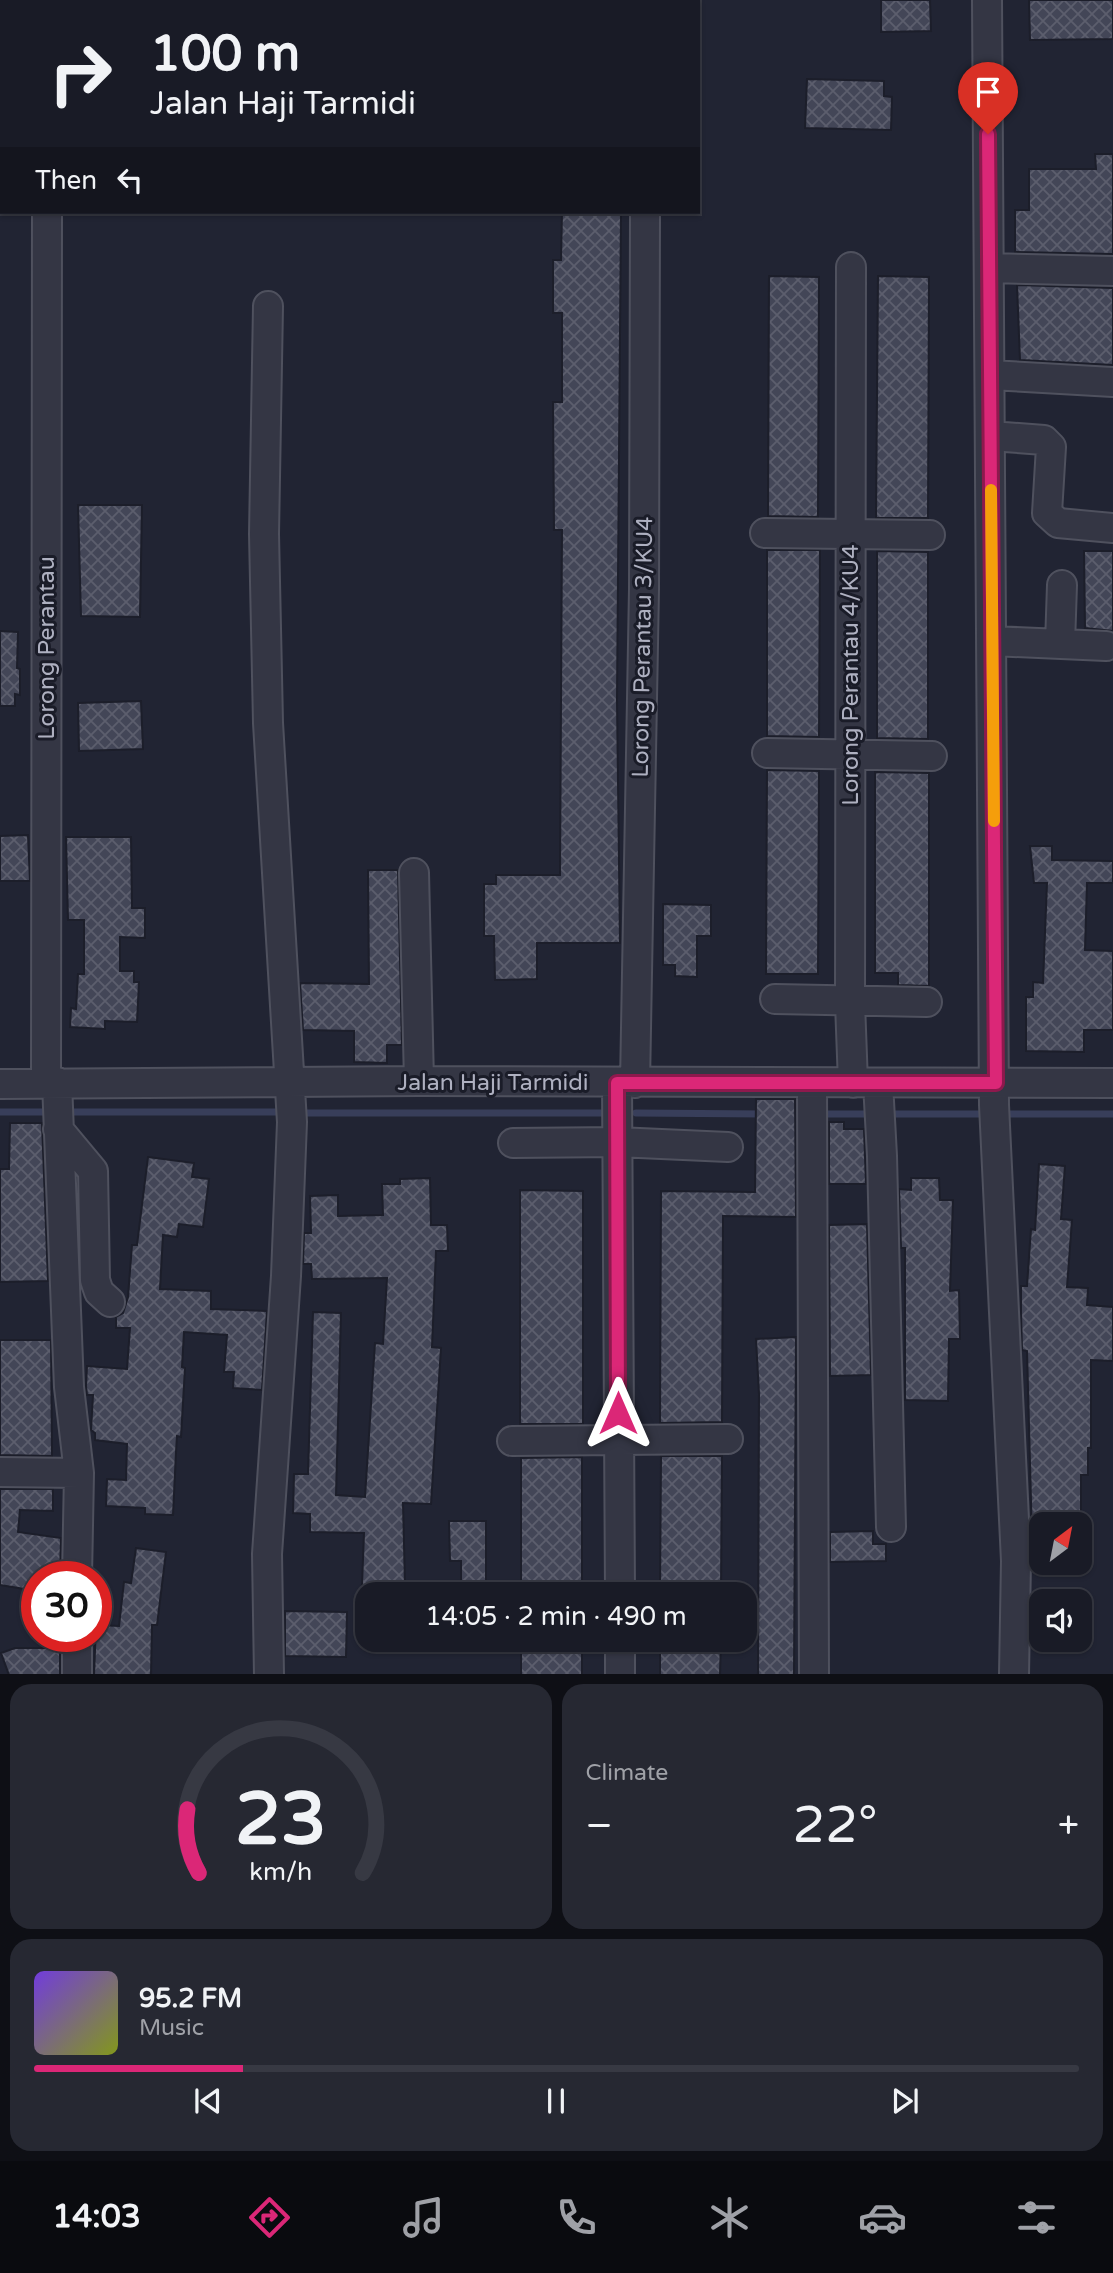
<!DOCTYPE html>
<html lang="en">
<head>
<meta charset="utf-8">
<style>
	body { margin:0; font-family:"Varela Round",sans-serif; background:#262832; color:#f1f3f6; height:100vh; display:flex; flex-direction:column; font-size:26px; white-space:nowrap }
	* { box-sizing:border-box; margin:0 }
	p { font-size:23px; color:#9fa1a7 }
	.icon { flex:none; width:38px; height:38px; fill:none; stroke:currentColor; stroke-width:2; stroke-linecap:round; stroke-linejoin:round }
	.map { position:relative; height:1674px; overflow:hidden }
	.drawer { display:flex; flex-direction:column; gap:10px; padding:10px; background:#0e0f15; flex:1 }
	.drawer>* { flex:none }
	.hud { position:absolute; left:0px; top:0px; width:700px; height:214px; box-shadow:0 2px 5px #0004,0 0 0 2px #373943; background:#191b26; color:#f1f3f6; overflow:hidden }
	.needle { width:46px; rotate:32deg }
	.controls { position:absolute; left:1029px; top:1512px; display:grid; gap:14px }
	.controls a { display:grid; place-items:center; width:63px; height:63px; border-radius:14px; background:#191b26; box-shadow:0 2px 5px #0004,0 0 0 2px #373943; font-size:35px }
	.speed { position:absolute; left:21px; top:1561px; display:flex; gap:14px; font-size:35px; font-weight:700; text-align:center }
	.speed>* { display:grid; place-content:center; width:91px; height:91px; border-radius:50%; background:#191b26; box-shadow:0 2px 5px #0004,0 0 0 2px #373943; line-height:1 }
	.speed .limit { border:10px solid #d22; background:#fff; color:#111 }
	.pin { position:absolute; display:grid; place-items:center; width:60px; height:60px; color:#fff; margin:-72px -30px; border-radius:50% 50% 50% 0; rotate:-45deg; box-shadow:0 0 7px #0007 }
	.pin .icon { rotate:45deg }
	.me { position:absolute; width:77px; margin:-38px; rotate:0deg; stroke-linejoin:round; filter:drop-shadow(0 0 5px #0008) }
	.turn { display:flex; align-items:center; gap:24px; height:147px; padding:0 35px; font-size:32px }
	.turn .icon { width:91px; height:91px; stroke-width:2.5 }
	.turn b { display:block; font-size:49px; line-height:60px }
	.then { display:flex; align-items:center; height:66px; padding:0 35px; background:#0003; gap:14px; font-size:26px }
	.big { font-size:52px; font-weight:600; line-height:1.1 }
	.drawer .widget { flex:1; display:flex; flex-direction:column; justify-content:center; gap:10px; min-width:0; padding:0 24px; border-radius:21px; background:#262832 }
	.drawer .dial { align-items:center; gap:0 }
	.dial svg { height:182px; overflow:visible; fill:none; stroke:#373943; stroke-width:7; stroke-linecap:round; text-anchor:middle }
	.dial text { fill:#f1f3f6; stroke:none }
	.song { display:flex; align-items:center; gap:21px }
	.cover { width:84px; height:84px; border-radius:10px; background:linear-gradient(135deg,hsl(260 70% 55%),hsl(70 70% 35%)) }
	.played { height:7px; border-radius:4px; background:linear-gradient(90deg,#db2777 20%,#373943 20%) }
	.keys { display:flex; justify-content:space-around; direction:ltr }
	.heat { display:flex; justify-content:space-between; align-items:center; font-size:38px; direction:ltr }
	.drawer .tiles { flex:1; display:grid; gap:10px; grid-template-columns:1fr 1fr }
	.widget:last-child { grid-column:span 2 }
	.trip { position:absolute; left:355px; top:1582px; width:402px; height:70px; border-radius:21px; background:#191b26; box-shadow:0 2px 5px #0004,0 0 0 2px #373943; font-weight:600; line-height:70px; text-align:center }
	.menu { display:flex; height:112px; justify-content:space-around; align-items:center; background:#0a0b0f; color:#9fa1a7 }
	.menu .icon { width:49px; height:49px }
	.menu .on { color:#db2777 }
	.menu b { font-size:32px; color:#f1f3f6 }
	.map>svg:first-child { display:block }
</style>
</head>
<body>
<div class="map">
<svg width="1113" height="1675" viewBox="0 0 1113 1675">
	<defs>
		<pattern id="building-cross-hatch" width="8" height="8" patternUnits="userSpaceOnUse" patternTransform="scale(1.75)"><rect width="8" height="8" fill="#434657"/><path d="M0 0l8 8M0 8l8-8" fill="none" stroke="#5c5e6d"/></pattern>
	</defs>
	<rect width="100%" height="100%" fill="#212433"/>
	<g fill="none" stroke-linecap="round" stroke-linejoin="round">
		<path stroke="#383e5a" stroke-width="7" d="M 0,1112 L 50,1112
			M 68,1112 L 285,1112
			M 303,1113 L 605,1113
			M 636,1113 L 765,1114
			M 824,1114 L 873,1114
			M 884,1114 L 988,1114
			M 1002,1114 L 1113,1114"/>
	</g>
	<path fill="url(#building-cross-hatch)" stroke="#1c1e2a" stroke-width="2" d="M 881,0 L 930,0 L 931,31 L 881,32 Z
		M 1029,0 L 1113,0 L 1113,39 L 1030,40 Z
		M 807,79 L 884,81 L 884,96 L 892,97 L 891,130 L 805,128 Z
		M 1095,154 L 1113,154 L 1113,254 L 1015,252 L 1015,210 L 1029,210 L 1029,169 L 1096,169 Z
		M 562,212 L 621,212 L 617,700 L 620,943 L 537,943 L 537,979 L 495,980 L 494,936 L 484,936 L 484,884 L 496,884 L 496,875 L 560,875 L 562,530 L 554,530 L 553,402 L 562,402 L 562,313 L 553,313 L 553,260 L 561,260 Z
		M 769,276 L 819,277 L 818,517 L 768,516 Z
		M 878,276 L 929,277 L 928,518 L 876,518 Z
		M 1017,285 L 1113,288 L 1113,365 L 1020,360 Z
		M 78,505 L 142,505 L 140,617 L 81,616 Z
		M 767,550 L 820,550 L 819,737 L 767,736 Z
		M 877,551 L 928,552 L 928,739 L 877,738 Z
		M 1084,551 L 1113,551 L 1113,631 L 1085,628 Z
		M 0,631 L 18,632 L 17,668 L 20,669 L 20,695 L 15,694 L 15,706 L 0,706 Z
		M 141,701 L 143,749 L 79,751 L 78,703 Z
		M 767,770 L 819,771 L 818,974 L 766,974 Z
		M 875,772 L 929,773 L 929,986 L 898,985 L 898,973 L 875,973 Z
		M 28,835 L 30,881 L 0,881 L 0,836 Z
		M 66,837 L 131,837 L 132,908 L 145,908 L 145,938 L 120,937 L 120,971 L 134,971 L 134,982 L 139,982 L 137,1022 L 105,1021 L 105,1029 L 70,1027 L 71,1008 L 76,1009 L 78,974 L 84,974 L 84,920 L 68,920 Z
		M 1030,846 L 1052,846 L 1052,860 L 1113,861 L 1113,883 L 1087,883 L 1085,950 L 1113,951 L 1113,1030 L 1084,1030 L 1084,1052 L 1026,1051 L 1026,997 L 1033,997 L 1033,982 L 1043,983 L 1047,883 L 1034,883 Z
		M 368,870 L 398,870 L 402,1045 L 387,1045 L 387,1063 L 354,1062 L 354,1031 L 303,1030 L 300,983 L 369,984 Z
		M 663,904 L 711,905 L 711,936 L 697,936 L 697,977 L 675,976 L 675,965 L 663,965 Z
		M 756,1099 L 795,1099 L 796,1217 L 723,1216 L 722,1422 L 660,1423 L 661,1191 L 755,1192 Z
		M 829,1122 L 844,1122 L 844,1129 L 864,1129 L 866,1184 L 829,1184 Z
		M 10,1123 L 42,1123 L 48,1281 L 0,1282 L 0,1169 L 9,1169 Z
		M 148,1157 L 194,1163 L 192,1177 L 209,1179 L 203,1227 L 179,1224 L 177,1237 L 163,1235 L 160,1289 L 211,1291 L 211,1309 L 267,1311 L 262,1390 L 233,1388 L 234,1372 L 224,1372 L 227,1335 L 184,1332 L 182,1367 L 185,1368 L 181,1437 L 177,1436 L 176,1452 L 173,1515 L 145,1514 L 145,1508 L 106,1506 L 107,1479 L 126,1480 L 127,1444 L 95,1440 L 95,1433 L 91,1430 L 93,1395 L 87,1395 L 86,1386 L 87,1366 L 127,1369 L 130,1328 L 116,1328 L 116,1317 L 123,1313 L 128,1297 L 132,1245 L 137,1245 Z
		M 1039,1164 L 1065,1166 L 1061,1219 L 1072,1220 L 1067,1287 L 1088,1288 L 1087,1305 L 1113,1307 L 1113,1361 L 1091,1360 L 1091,1448 L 1088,1448 L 1088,1475 L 1081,1475 L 1081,1524 L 1041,1524 L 1041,1538 L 1032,1539 L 1027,1351 L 1022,1350 L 1021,1313 L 1021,1286 L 1027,1286 L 1031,1229 L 1035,1230 Z
		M 430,1178 L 431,1225 L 447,1225 L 448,1251 L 436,1251 L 432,1347 L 441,1348 L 431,1504 L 403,1503 L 405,1585 L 362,1585 L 364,1533 L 310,1532 L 310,1514 L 293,1513 L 294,1474 L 308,1474 L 313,1312 L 341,1313 L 336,1495 L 365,1497 L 375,1343 L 383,1344 L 387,1278 L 312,1279 L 311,1264 L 303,1264 L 304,1233 L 311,1233 L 310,1196 L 338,1195 L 338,1216 L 383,1215 L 382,1184 L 400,1184 L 400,1179 Z
		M 911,1178 L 939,1178 L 940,1200 L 953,1200 L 950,1291 L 959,1290 L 960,1339 L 949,1339 L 948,1401 L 905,1400 L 905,1248 L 901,1248 L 899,1189 L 911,1190 Z
		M 520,1190 L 583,1191 L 583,1424 L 520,1424 Z
		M 867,1224 L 871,1375 L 830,1376 L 829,1225 Z
		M 796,1337 L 794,1675 L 758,1675 L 759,1394 L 756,1339 Z
		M 0,1340 L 51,1340 L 52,1456 L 0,1455 Z
		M 661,1456 L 722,1456 L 721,1594 L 660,1594 Z
		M 582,1457 L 582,1594 L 521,1594 L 521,1458 Z
		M 0,1489 L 53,1489 L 53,1511 L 20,1510 L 18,1532 L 61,1538 L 60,1577 L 37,1577 L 37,1591 L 0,1585 Z
		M 449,1521 L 486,1521 L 486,1591 L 480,1591 L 480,1594 L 461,1594 L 461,1561 L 450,1561 Z
		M 873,1531 L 873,1544 L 886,1544 L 886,1561 L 830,1562 L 830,1532 Z
		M 136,1548 L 166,1552 L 157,1625 L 152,1625 L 151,1675 L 94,1675 L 96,1625 L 119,1626 L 124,1582 L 131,1583 Z
		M 285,1611 L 347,1612 L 346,1657 L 285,1656 Z
		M 521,1640 L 582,1640 L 582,1675 L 521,1675 Z
		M 660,1640 L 721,1640 L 720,1675 L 660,1675 Z
		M 15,1648 L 60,1648 L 60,1675 L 9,1675 L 1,1653 Z"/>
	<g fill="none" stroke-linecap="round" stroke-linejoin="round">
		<g stroke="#4f515e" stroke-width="32">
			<path id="minor" d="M 987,0 L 994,1105 L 1016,1561 L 1014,1675
				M 851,267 L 850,1003 L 853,1083
				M 989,268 L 1113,271
				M 268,306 L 264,534 L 268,723 L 292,1122 L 286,1276 L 267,1554 L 269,1675
				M 990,375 L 1113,382
				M 991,436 L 1044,440 L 1051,447 L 1047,513 L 1058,523 L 1113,528
				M 765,533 L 930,535
				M 992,641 L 1106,646
				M 1060,644 L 1062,585
				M 767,753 L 932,756
				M 414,873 L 419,1081
				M 775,999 L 927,1002
				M 57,1082 L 69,1387 L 79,1473 L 77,1577
				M 617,1083 L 620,1594
				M 635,1083 L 644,589 L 645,212
				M 812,1083 L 814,1675
				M 878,1083 L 882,1156 L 891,1527
				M 0,1084 L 419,1081 L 1113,1083
				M 46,1084 L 47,212
				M 58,1129 L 93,1171 L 95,1280 L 99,1292 L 110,1302
				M 513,1143 L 617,1142 L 728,1147
				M 512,1441 L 728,1439
				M 0,1472 L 79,1473
				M 620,1640 L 620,1675
				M 77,1675 L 77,1636"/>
		</g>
		<use href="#minor" stroke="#343644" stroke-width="28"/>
	</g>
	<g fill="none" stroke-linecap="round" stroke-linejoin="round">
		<g stroke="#8e194d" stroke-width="18">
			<path id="route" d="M 618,1413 L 617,1083 L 996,1083 L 988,134"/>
		</g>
		<use href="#route" stroke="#db2777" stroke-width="12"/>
		<path stroke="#f59e0b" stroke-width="12" d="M 991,490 L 994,821"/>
	</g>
	<g text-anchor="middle" stroke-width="6" stroke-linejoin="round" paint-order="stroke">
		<g font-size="23" fill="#aeb0c0" stroke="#1a1c28">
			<text transform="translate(642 647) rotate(-89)" y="8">Lorong Perantau 3/KU4</text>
			<text transform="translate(46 648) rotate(-90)" y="8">Lorong Perantau</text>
			<text transform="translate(850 675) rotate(-90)" y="8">Lorong Perantau 4/KU4</text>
			<text x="493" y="1090">Jalan Haji Tarmidi</text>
		</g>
	</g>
</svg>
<div class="controls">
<a><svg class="needle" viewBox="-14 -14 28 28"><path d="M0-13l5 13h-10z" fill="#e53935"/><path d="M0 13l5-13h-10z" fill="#9fa1a7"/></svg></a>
<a><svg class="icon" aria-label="sound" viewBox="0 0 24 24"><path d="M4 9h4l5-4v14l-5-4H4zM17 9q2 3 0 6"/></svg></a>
</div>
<div class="speed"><div class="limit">30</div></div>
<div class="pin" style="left:988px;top:134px;background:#d93025"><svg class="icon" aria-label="arrive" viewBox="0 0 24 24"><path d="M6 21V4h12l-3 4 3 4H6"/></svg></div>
<svg class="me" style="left:618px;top:1413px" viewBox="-20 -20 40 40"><path d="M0-17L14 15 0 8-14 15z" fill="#db2777" stroke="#fff" stroke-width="4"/></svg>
<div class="trip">14:05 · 2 min · 490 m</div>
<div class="hud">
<div class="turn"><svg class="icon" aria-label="right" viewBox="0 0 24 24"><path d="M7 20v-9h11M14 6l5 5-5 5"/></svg><div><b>100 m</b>Jalan Haji Tarmidi</div></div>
<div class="then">Then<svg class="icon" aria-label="left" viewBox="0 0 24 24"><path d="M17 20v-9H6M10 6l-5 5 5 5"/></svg></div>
</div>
</div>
<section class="drawer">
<div class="tiles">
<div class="widget dial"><svg viewBox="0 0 100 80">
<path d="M14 69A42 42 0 1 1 86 69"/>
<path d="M14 69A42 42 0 0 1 9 41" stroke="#db2777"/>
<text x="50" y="56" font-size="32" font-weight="700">23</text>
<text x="50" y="72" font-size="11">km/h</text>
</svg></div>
<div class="widget"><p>Climate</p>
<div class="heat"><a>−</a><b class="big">22°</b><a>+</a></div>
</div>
<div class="widget">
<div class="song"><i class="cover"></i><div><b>95.2 FM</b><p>Music</p></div></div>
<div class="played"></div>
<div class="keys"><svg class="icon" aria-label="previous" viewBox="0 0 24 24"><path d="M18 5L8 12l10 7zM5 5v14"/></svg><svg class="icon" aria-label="pause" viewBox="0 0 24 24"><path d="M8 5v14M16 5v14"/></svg><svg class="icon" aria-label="next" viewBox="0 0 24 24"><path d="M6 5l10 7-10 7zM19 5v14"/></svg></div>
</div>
</div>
</section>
<nav class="menu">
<b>14:03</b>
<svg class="icon on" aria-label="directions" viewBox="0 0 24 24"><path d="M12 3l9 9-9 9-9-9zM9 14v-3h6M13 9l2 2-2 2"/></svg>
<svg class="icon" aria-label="music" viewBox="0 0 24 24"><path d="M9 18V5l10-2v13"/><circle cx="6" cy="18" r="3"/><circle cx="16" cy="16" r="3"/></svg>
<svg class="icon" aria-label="phone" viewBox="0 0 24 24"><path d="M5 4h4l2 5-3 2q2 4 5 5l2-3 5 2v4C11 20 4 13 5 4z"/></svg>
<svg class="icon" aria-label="climate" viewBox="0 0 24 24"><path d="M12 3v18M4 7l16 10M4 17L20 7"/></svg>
<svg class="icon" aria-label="car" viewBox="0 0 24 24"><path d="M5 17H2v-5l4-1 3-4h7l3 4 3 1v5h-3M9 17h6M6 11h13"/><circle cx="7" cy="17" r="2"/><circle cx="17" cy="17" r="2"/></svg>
<svg class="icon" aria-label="filters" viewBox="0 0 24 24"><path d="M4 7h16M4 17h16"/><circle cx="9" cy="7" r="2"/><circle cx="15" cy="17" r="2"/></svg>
</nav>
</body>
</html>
